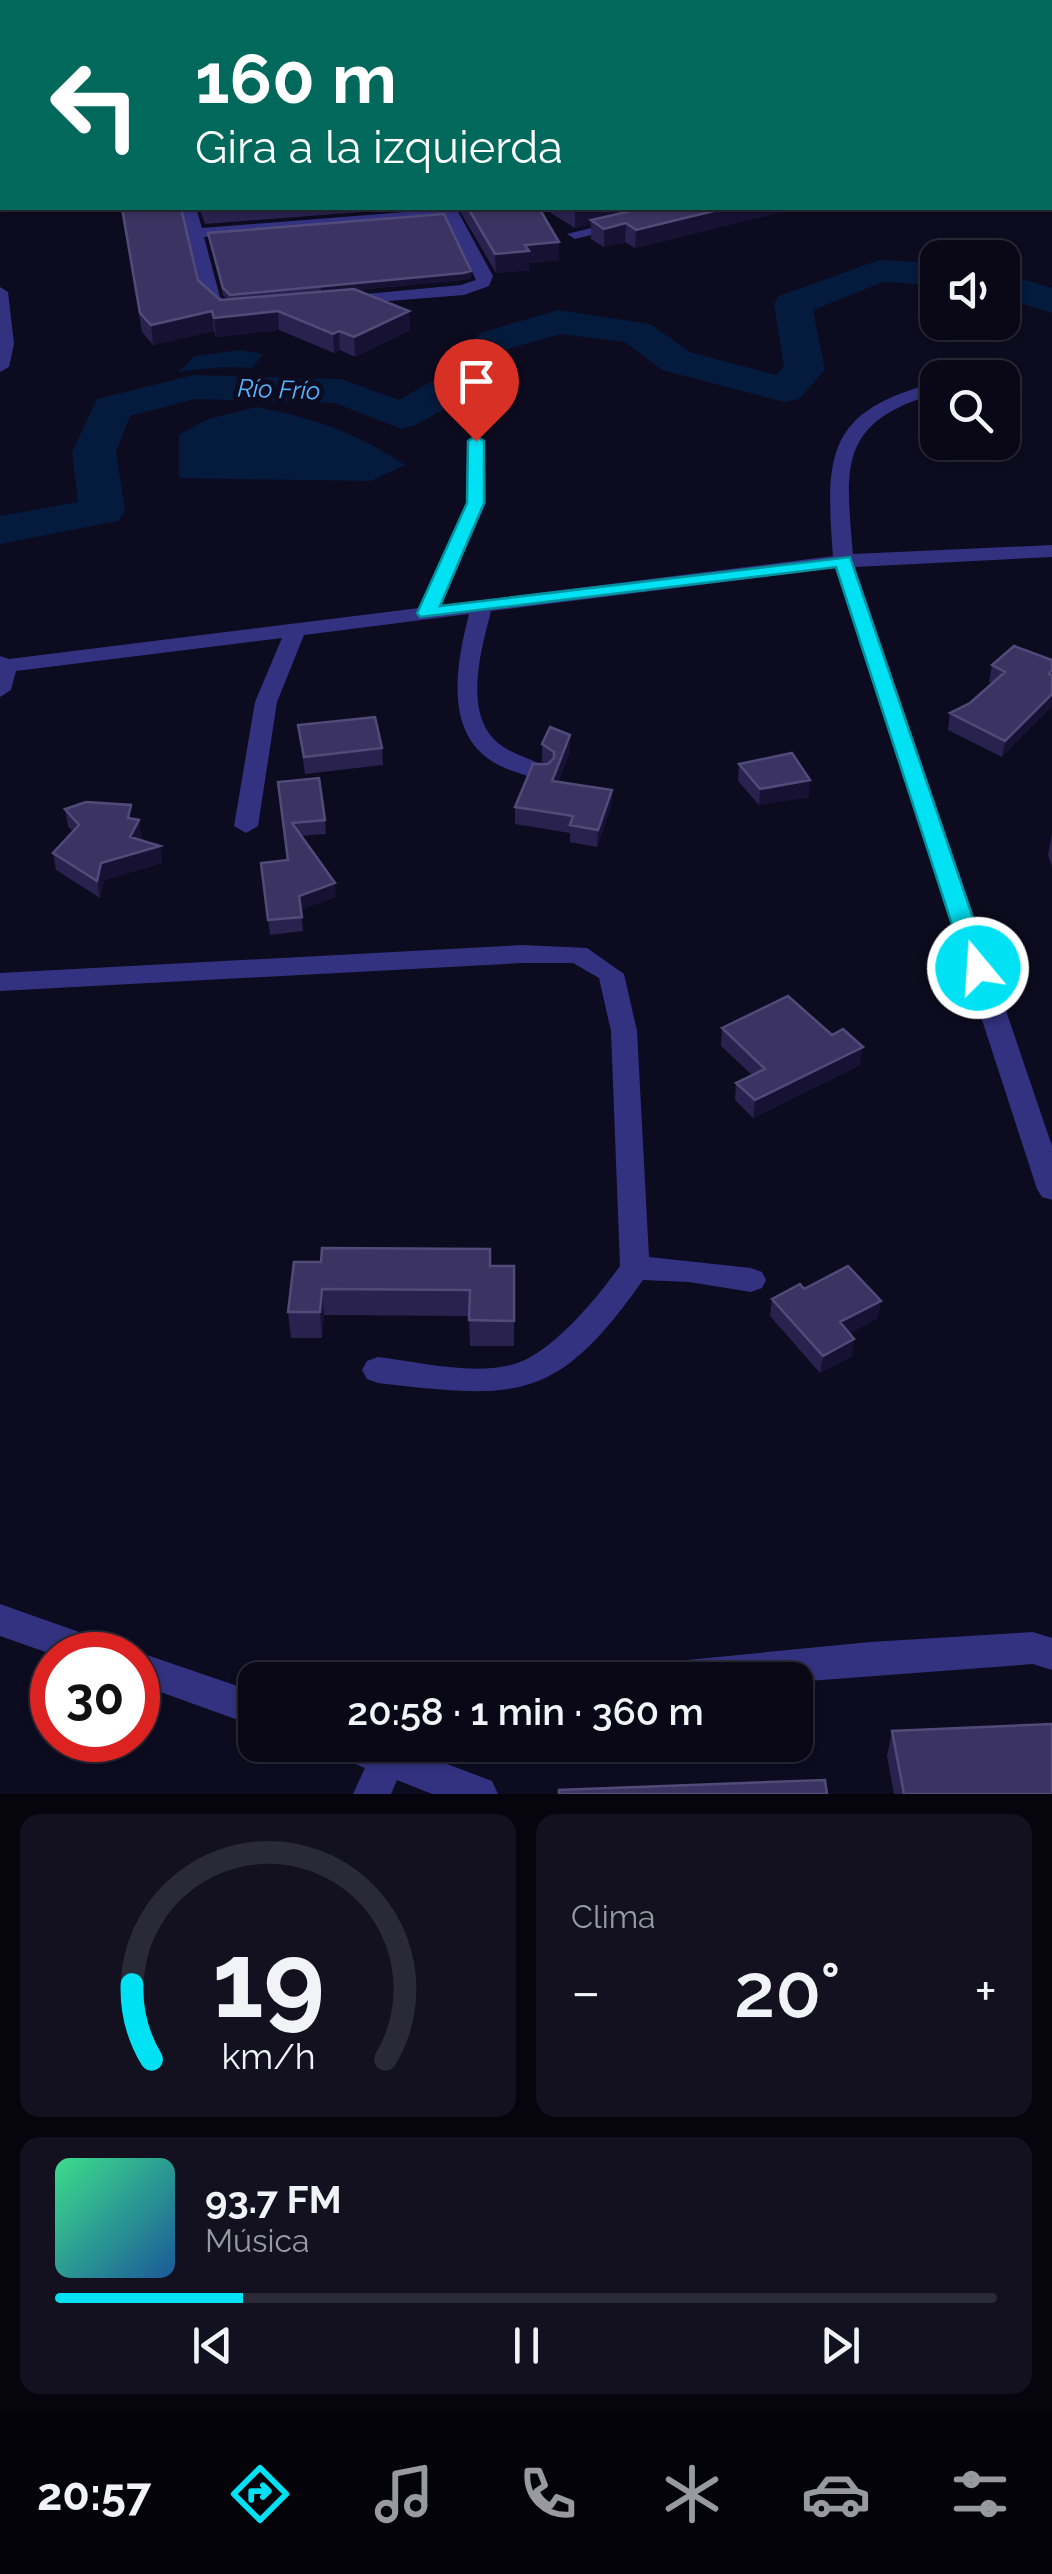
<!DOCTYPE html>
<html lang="es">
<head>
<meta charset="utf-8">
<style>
	body { margin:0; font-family:Raleway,sans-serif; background:#131120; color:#f1f3f6; height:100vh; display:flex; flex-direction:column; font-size:38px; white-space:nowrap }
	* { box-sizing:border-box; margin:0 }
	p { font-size:32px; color:#999aa1 }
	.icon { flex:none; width:55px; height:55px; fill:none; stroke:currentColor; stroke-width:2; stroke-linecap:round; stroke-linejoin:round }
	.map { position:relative; height:1794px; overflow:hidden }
	.details { display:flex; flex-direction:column; gap:20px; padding:20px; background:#06040d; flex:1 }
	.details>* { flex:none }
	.banner { position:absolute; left:0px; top:0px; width:1052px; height:210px; box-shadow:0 2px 8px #0004,0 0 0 2px #2a2936; background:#00695c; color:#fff; overflow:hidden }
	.buttons { position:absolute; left:920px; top:240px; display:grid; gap:20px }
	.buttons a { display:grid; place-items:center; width:100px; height:100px; border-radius:20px; background:#0a0817; box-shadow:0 2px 8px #0004,0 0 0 2px #2a2936; font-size:50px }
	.speed { position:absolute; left:30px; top:1632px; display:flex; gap:20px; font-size:50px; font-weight:700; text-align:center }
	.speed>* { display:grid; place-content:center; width:130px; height:130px; border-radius:50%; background:#0a0817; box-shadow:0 2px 8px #0004,0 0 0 2px #2a2936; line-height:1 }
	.speed .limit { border:15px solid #d22; background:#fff; color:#111 }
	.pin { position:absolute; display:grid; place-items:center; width:85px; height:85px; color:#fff; margin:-102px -42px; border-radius:50% 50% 50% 0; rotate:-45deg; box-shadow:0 0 10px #0007 }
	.pin .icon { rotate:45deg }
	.me { position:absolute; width:110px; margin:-55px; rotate:342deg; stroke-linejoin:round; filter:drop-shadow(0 0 8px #0008) }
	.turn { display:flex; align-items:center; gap:35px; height:210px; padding:0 30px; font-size:45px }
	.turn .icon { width:130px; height:130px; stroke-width:2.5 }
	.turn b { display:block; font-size:70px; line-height:85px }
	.big { font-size:75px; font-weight:600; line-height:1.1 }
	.details .tile { flex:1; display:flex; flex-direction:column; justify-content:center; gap:15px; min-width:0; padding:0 35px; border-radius:20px; background:#131120 }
	.details .dial { align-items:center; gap:0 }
	.dial svg { height:260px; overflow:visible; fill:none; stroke:#2a2936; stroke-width:7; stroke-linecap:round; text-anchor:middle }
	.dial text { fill:#f1f3f6; stroke:none }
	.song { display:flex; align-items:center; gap:30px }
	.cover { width:120px; height:120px; border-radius:15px; background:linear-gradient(135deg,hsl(150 70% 55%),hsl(210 70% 35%)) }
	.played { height:10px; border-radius:5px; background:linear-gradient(90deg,#00e2f3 20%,#2a2936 20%) }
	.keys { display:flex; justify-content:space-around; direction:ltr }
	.heat { display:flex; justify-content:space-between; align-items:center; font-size:55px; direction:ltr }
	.details .tiles { flex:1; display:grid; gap:20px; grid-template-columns:1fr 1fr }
	.tile:last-child { grid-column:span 2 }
	.trip { position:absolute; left:238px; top:1662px; width:575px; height:100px; border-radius:20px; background:#0a0817; box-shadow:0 2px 8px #0004,0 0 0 2px #2a2936; font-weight:600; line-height:100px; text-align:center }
	.menu { display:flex; height:160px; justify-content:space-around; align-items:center; background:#040309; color:#999aa1 }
	.menu .icon { width:70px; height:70px }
	.menu .current { color:#00e2f3 }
	.menu b { font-size:45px; color:#f1f3f6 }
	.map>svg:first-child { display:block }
</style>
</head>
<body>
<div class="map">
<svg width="1052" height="1794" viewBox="0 0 1052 1794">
	<rect width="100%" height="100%" fill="#0d0b1f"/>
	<path fill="#051b3d" d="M 239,350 L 263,354 L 252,368 L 222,367 L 178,372 L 195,356 Z
		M 256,407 C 314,418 355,432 405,465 L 371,481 L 179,478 L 179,435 L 208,419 Z"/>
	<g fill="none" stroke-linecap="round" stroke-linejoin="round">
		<path fill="#051b3d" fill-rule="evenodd" d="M 879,260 L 938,263 L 938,285 L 883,282 L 813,310 L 825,370 L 799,399 L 784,402 L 662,370 L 625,342 L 560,334 L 508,349 L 472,393 L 416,425 L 401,429 L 335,403 L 195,399 L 130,416 L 116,452 L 125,511 L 118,521 L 0,544 L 0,516 L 78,502 L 72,452 L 97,399 L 194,375 L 341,379 L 399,400 L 442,375 L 480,333 L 558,310 L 650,324 L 690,352 L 776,375 L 784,367 L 774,304 L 779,296 Z
			M 1002,273 L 1052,288 L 1052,313 L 1002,297 Z"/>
		<path fill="#333281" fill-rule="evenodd" d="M 0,117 L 2,117 L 2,125 L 0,125 Z
			M 0,175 L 2,176 L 2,184 L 0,185 Z
			M 181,208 L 196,208 L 202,228 L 456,208 L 493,276 L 489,286 L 464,295 L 339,305 L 337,301 L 345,296 L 461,285 L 476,280 L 446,217 L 204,237 L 220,297 L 239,311 L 224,316 L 204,298 Z
			M 672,208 L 698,208 L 575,239 L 567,234 Z
			M 0,287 L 8,292 L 14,344 L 9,367 L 0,372 Z
			M 938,382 L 938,393 C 839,421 845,464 853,554 L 1052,545 L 1052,557 L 855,567 L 1052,1146 L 1052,1200 L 1042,1197 L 1037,1189 L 835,568 L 491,611 C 481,651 461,717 502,746 C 517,757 539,760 551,772 L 547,777 C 534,780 522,774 510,770 C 441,745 455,669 469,614 L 304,635 L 277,702 L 258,826 L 246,833 L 234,826 L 255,702 L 282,638 L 16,671 L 11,690 L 0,697 L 0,656 L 9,659 L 419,608 L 466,503 L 467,441 L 476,435 L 485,441 L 486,503 L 441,605 L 833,556 C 825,453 827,410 938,382 Z
			M 523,945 L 587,948 L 624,974 L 637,1031 L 649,1257 L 751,1268 L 762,1272 L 766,1280 L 762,1288 L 751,1292 L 689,1282 L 643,1280 C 556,1404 517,1399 378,1383 L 367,1379 L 362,1370 L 367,1361 L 378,1357 C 421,1362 468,1375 511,1365 C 550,1356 597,1298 620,1266 L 611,1031 L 599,978 L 573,963 L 523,963 L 0,991 L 0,973 Z
			M 0,1604 L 113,1644 L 118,1655 L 54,1655 L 0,1636 Z
			M 1033,1632 L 1052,1638 L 1052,1670 L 1033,1664 L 795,1682 L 638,1680 L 643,1668 L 656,1663 L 870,1642 Z
			M 138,1652 L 255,1692 L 255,1726 L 138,1684 L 138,1655 L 129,1655 Z
			M 333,1745 L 412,1745 L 410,1750 L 492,1781 L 498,1794 L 432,1794 L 397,1780 L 391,1794 L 353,1794 L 365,1768 L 338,1757 Z"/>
	</g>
	<path fill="#29224e" d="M 121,208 L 220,300 L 227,299 L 223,295 L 208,233 L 471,271 L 471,278 L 463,280 L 356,290 L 409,311 L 410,330 L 355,357 L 340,350 L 334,353 L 279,330 L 216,337 L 214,331 L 153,345 L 142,332 Z
		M 199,208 L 414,208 L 205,224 Z
		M 458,208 L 539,208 L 559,242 L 559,260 L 529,263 L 529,270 L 496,273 Z
		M 543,208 L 797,208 L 635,248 L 625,242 L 604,247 L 591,239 L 591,224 L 575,228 Z
		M 1052,660 L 1002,757 L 948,730 L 950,713 L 970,703 L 992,683 L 989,682 L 992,665 Z
		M 298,725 L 382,748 L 383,765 L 305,774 Z
		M 570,735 L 570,752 L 558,782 L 612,790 L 611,807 L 597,847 L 570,842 L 570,833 L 515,824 L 515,807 L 546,764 L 542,761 L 542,744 Z
		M 739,764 L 809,797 L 759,805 L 738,781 Z
		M 278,782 L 325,820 L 326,834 L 301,836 L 336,897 L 301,909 L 303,931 L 270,935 L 261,863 L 287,860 Z
		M 65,809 L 133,819 L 142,837 L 140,840 L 160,846 L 162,863 L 104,880 L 100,898 L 56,870 L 53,853 L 73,832 L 68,826 Z
		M 1052,834 L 1052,867 L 1048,855 Z
		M 722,1028 L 860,1065 L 753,1118 L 735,1100 L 736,1083 L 752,1075 L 721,1046 Z
		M 294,1262 L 514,1266 L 514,1346 L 470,1346 L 469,1316 L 324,1315 L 322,1338 L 291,1338 L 288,1312 Z
		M 804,1289 L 878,1318 L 850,1333 L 852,1356 L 820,1373 L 770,1316 L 772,1299 Z
		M 892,1731 L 1052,1794 L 894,1794 L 887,1756 Z"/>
	<path fill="#171133" d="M 1050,130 L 1052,130 L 1052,147 L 1050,147 Z
		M 585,208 L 658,208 L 591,220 L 591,224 L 575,228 L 575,210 Z
		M 726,208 L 797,208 L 635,248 L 636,230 Z
		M 626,223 L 625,242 L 604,247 L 604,229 Z
		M 559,242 L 559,260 L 529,263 L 529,270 L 496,273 L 495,254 L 525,245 Z
		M 471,271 L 471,278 L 463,280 L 321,293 L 321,287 L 317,286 Z
		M 212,311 L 214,331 L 153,345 L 151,325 Z
		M 278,311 L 279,330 L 216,337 L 214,318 Z
		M 409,311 L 410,330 L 355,357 L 354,337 Z
		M 339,331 L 340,350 L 334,353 L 333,334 Z
		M 1052,694 L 1052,707 L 1002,757 L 1005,741 Z
		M 570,735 L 570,752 L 552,798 L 552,781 Z
		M 810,780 L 809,797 L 759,805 L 760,789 Z
		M 612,790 L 611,807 L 597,847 L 598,830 Z
		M 139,820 L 142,837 L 133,854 L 160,846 L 162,863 L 104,880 L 100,898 L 97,881 L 101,863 L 130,837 Z
		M 335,883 L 336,897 L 300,910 L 299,896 Z
		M 863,1047 L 860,1065 L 753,1118 L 755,1100 Z
		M 322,1289 L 324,1315 L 322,1338 L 320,1312 Z
		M 881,1301 L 878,1318 L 837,1340 L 840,1322 Z
		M 854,1339 L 852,1356 L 820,1373 L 823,1356 Z"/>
	<path fill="#3b3361" stroke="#524b7a" stroke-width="2.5" d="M 13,0 L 1052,0 L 1052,130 L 1050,130 L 1050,2 L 13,2 Z
		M 122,208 L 181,208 L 198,280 L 220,300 L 354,289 L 409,311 L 354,337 L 339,331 L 333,334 L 278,311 L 214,318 L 212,311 L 151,325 L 140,313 Z
		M 468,208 L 539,208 L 559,242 L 525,245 L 529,251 L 495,254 Z
		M 644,208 L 726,208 L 636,230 L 626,223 L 604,229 L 591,220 Z
		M 444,214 L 471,271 L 463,273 L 230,295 L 223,288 L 208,233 Z
		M 1014,646 L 1052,660 L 1052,670 L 1049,674 L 1052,675 L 1052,694 L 1005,741 L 950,713 L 970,703 L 1005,672 L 992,665 Z
		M 375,717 L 382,748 L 304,757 L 298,725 Z
		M 550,727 L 570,735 L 552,781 L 612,790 L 598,830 L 570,825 L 573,816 L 515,807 L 533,764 L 548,764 L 554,758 L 554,752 L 542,744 Z
		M 792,753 L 810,780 L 760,789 L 739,764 Z
		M 319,778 L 325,820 L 292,823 L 335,883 L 299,896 L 302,917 L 268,920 L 261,863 L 288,860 L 278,782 Z
		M 86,802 L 131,805 L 128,818 L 139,820 L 130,837 L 160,846 L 101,863 L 97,881 L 53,853 L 79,825 L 65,809 Z
		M 788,996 L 832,1035 L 843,1029 L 863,1047 L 755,1100 L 736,1083 L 765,1069 L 722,1028 Z
		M 322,1248 L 490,1249 L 490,1266 L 514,1266 L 514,1321 L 469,1320 L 470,1290 L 322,1289 L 320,1312 L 288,1312 L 294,1262 L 321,1262 Z
		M 848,1266 L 881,1301 L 840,1322 L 854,1339 L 823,1356 L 772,1299 L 800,1284 L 804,1289 Z
		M 1052,1724 L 1052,1794 L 904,1794 L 892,1731 Z
		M 825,1780 L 827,1794 L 559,1794 L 559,1790 Z"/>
	<path fill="#00e2f3" stroke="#00939e" stroke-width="2.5" d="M 476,436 L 484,441 L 484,503 L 440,606 L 850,557 L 990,968 L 987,973 L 970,973 L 966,968 L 836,567 L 420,617 L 417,613 L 467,503 L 468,441 Z"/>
	<g text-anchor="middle" stroke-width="10" stroke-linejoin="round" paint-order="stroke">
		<g font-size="25" font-style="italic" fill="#56b6ff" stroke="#0d0b1f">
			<text transform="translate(279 389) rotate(2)" y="9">Río Frío</text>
		</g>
	</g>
</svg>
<div class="buttons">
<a><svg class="icon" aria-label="sound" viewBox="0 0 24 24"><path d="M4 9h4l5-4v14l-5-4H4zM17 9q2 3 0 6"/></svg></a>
<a><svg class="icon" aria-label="search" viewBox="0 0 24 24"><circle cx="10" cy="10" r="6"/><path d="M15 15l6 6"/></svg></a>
</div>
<div class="speed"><div class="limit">30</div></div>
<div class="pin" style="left:476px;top:441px;background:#d93025"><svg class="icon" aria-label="arrive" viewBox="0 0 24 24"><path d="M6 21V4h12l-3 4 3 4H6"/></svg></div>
<svg class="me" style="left:978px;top:968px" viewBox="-20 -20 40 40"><circle r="17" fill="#00e2f3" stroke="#fff" stroke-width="3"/><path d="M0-11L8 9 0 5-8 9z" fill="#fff"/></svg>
<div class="trip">20:58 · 1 min · 360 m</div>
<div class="banner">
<div class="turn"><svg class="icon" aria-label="left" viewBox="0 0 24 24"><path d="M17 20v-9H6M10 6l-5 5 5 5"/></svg><div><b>160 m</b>Gira a la izquierda</div></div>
</div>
</div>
<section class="details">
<div class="tiles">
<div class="tile dial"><svg viewBox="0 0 100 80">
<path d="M14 69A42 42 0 1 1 86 69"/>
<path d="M14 69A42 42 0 0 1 8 46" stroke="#00e2f3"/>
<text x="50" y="56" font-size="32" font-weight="700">19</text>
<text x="50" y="72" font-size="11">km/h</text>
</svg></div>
<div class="tile"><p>Clima</p>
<div class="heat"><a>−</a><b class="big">20°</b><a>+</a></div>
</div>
<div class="tile">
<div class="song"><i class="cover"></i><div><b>93.7 FM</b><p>Música</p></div></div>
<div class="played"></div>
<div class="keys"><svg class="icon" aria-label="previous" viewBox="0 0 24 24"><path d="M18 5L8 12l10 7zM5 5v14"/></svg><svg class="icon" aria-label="pause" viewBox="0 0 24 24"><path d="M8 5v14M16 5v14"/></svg><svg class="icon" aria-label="next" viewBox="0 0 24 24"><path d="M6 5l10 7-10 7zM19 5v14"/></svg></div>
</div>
</div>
</section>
<nav class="menu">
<b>20:57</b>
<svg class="icon current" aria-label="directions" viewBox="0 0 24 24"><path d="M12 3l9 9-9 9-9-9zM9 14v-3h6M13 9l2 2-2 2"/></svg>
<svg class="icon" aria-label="music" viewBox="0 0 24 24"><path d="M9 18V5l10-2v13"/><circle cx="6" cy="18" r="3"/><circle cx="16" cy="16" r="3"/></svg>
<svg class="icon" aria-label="phone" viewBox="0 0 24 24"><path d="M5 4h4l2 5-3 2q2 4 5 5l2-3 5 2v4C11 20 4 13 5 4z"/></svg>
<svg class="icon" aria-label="climate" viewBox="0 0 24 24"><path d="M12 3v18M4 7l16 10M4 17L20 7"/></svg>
<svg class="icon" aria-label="car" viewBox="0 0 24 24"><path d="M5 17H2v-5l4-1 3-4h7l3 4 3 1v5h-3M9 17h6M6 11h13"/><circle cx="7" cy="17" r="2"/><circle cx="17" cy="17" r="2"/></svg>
<svg class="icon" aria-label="filters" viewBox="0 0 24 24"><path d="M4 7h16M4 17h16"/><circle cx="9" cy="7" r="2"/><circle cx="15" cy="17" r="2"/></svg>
</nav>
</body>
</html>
